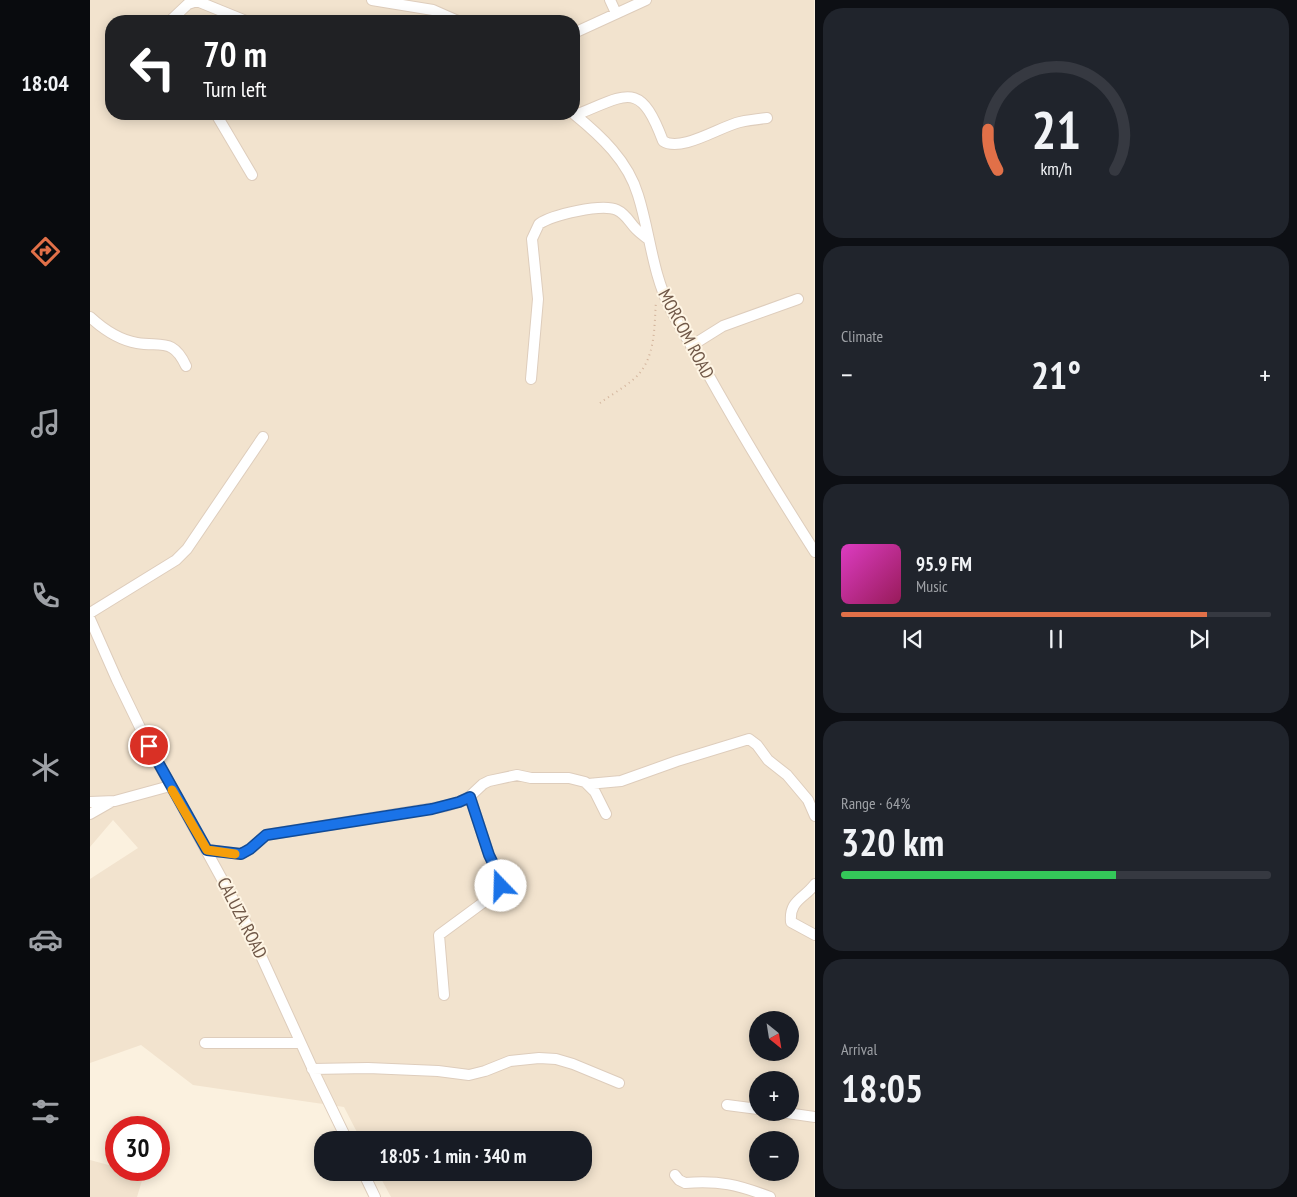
<!DOCTYPE html>
<html lang="en">
<head>
<meta charset="utf-8">
<style>
	body { margin:0; font-family:"PT Sans Narrow",sans-serif; background:#20242c; color:#f1f3f6; height:100vh; display:flex; flex-direction:column; font-size:19px; white-space:nowrap }
	* { box-sizing:border-box; margin:0 }
	p { font-size:16px; color:#9ea1a6 }
	.icon { flex:none; width:28px; height:28px; fill:none; stroke:currentColor; stroke-width:2; stroke-linecap:round; stroke-linejoin:round }
	.map { position:relative; flex:1; overflow:hidden }
	.panel { display:flex; flex-direction:column; gap:8px; padding:8px; background:#0d0f14; width:482px }
	.panel>* { flex:none }
	.top-card { position:absolute; left:15px; top:15px; width:475px; height:105px; border-radius:20px; box-shadow:0 2px 12px #0003; background:#202124; color:#fff; overflow:hidden }
	.needle { width:32px; rotate:150deg }
	.tools { position:absolute; left:659px; top:1011px; display:grid; gap:10px }
	.tools a { display:grid; place-items:center; width:50px; height:50px; border-radius:50%; background:#171b24; box-shadow:0 2px 12px #0003; font-size:25px }
	.speed { position:absolute; left:15px; top:1116px; display:flex; gap:10px; font-size:25px; font-weight:700; text-align:center }
	.speed>* { display:grid; place-content:center; width:65px; height:65px; border-radius:50%; background:#171b24; box-shadow:0 2px 12px #0003; line-height:1 }
	.speed .limit { border:8px solid #d22; background:#fff; color:#111 }
	.pin { position:absolute; display:grid; place-items:center; width:42px; height:42px; color:#fff; margin:-21px; border:2px solid #fff; border-radius:50%; box-shadow:0 1px 5px #0007 }
	.me { position:absolute; width:55px; margin:-28px; rotate:339deg; stroke-linejoin:round; filter:drop-shadow(0 0 4px #0008) }
	.turn { display:flex; align-items:center; gap:18px; height:105px; padding:0 15px; font-size:22px }
	.turn .icon { width:65px; height:65px; stroke-width:2.5 }
	.turn b { display:block; font-size:35px; line-height:42px }
	.big { font-size:38px; font-weight:600; line-height:1.1 }
	.panel .widget { flex:1; display:flex; flex-direction:column; justify-content:center; gap:8px; min-width:0; padding:0 18px; border-radius:20px; background:#20242c }
	.panel .dial { align-items:center; gap:0 }
	.dial svg { height:130px; overflow:visible; fill:none; stroke:#363941; stroke-width:7; stroke-linecap:round; text-anchor:middle }
	.dial text { fill:#f1f3f6; stroke:none }
	.song { display:flex; align-items:center; gap:15px }
	.cover { width:60px; height:60px; border-radius:8px; background:linear-gradient(135deg,hsl(310 70% 55%),hsl(330 70% 35%)) }
	.played { height:5px; border-radius:2px; background:linear-gradient(90deg,#e17048 85%,#363941 85%) }
	.keys { display:flex; justify-content:space-around; direction:ltr }
	.heat { display:flex; justify-content:space-between; align-items:center; font-size:28px; direction:ltr }
	.charge { height:8px; border-radius:4px; background:linear-gradient(90deg,#34c759 64%,#363941 0) }
	.trip { position:absolute; left:224px; top:1131px; width:278px; height:50px; border-radius:20px; background:#171b24; box-shadow:0 2px 12px #0003; font-weight:600; line-height:50px; text-align:center }
	main { display:flex; flex:1; min-height:0 }
	.menu { display:flex; flex-direction:column; width:90px; justify-content:space-around; align-items:center; background:#090b0e; color:#9ea1a6 }
	.menu .icon { width:35px; height:35px }
	.menu .current { color:#e17048 }
	.menu b { font-size:22px; color:#f1f3f6 }
	.map>svg:first-child { display:block }
</style>
</head>
<body>
<main>
<nav class="menu">
<b>18:04</b>
<svg class="icon current" aria-label="directions" viewBox="0 0 24 24"><path d="M12 3l9 9-9 9-9-9zM9 14v-3h6M13 9l2 2-2 2"/></svg>
<svg class="icon" aria-label="music" viewBox="0 0 24 24"><path d="M9 18V5l10-2v13"/><circle cx="6" cy="18" r="3"/><circle cx="16" cy="16" r="3"/></svg>
<svg class="icon" aria-label="phone" viewBox="0 0 24 24"><path d="M5 4h4l2 5-3 2q2 4 5 5l2-3 5 2v4C11 20 4 13 5 4z"/></svg>
<svg class="icon" aria-label="climate" viewBox="0 0 24 24"><path d="M12 3v18M4 7l16 10M4 17L20 7"/></svg>
<svg class="icon" aria-label="car" viewBox="0 0 24 24"><path d="M5 17H2v-5l4-1 3-4h7l3 4 3 1v5h-3M9 17h6M6 11h13"/><circle cx="7" cy="17" r="2"/><circle cx="17" cy="17" r="2"/></svg>
<svg class="icon" aria-label="filters" viewBox="0 0 24 24"><path d="M4 7h16M4 17h16"/><circle cx="9" cy="7" r="2"/><circle cx="15" cy="17" r="2"/></svg>
</nav>
<div class="map">
<svg width="725" height="1197" viewBox="0 0 725 1197">
	<rect width="100%" height="100%" fill="#fbf1df"/>
	<path fill="#f2e3ce" fill-rule="evenodd" d="M 0,0 L 724,0 L 724,1197 L 301,1197 L 288,1173 L 492,1172 L 492,1140 L 271,1140 L 254,1107 L 103,1085 L 51,1045 L 0,1063 L 0,879 L 48,848 L 23,820 L 0,847 ZM 21,21 L 484,21 L 484,114 L 21,114 ZM 668,1020 L 700,1020 L 700,1052 L 668,1052 ZM 668,1080 L 700,1080 L 700,1112 L 668,1112 ZM 668,1140 L 700,1140 L 700,1172 L 668,1172 Z
		M 0,1160 L 26,1167 L 26,1170 L 39,1170 L 54,1174 L 47,1197 L 0,1197 Z"/>
	<g fill="none" stroke-linecap="round" stroke-linejoin="round">
		<g stroke="#decdbc" stroke-width="12">
			<path id="minor" d="M 282,0 L 343,10 L 368,21
				M 520,0 L 526,13
				M 80,21 L 98,4 L 107,1 L 156,21
				M 484,33 L 556,0
				M 126,114 L 162,175
				M 484,114 C 511,136 538,161 548,195 C 560,233 562,272 580,308 C 590,328 602,347 614,367 C 649,430 686,491 725,552
				M 486,115 C 538,94 550,80 573,141 C 591,153 631,126 650,122 C 659,120 668,119 677,118
				M 0,317 C 13,329 29,340 47,343 C 72,347 83,338 96,366
				M 601,346 L 633,326 L 708,299
				M 441,379 L 448,299 L 442,239 L 449,224 C 462,215 512,203 527,210 C 536,214 540,223 546,229 C 550,233 554,236 558,239
				M 0,613 L 86,560 L 97,549 L 173,437
				M 0,619 L 27,680 L 59,746 L 156,923 L 225,1074 L 257,1140
				M 498,784 L 531,781 L 587,761 L 659,739 L 667,745 L 678,760 L 697,775 L 718,800 L 725,816
				M 0,802 L 25,801 L 80,786
				M 0,814 L 21,802
				M 117,850 L 151,854 L 160,849 L 176,835 L 356,806 L 377,799 L 393,784 L 399,781 L 427,775 L 441,778 L 479,778 L 495,782 L 505,792 L 516,814
				M 725,884 C 714,899 699,900 701,922 L 725,935
				M 354,995 L 349,935 L 406,893 L 410,890 L 412,882 L 399,855 L 380,797
				M 115,1043 L 210,1043
				M 222,1069 L 278,1068 L 348,1071 L 379,1075 L 395,1071 L 420,1061 L 449,1058 L 466,1059 L 483,1064 L 529,1083
				M 637,1105 L 668,1109
				M 690,1112 L 725,1117
				M 273,1172 L 285,1197
				M 585,1175 L 589,1180 L 595,1183 C 629,1180 649,1185 680,1197"/>
		</g>
		<path stroke="#d3b49c" stroke-width="2" stroke-dasharray="1 4" stroke-linecap="butt" d="M 510,403 C 521,395 535,387 545,378 C 566,358 564,328 566,301"/>
		<use href="#minor" stroke="#fff" stroke-width="10"/>
	</g>
	<g fill="none" stroke-linecap="round" stroke-linejoin="round">
		<g stroke="#114b97" stroke-width="12">
			<path id="route" d="M 59,746 L 117,850 L 151,854 L 160,849 L 176,835 L 342,809 L 369,802 L 380,797 L 399,855 L 412,882 L 411,886"/>
		</g>
		<use href="#route" stroke="#1a73e8" stroke-width="9"/>
		<path stroke="#f59e0b" stroke-width="9" d="M 82,790 L 117,850 L 145,854"/>
	</g>
	<g text-anchor="middle" stroke-width="4" stroke-linejoin="round" paint-order="stroke">
		<g font-size="18" fill="#705848" stroke="#fef5e4">
			<text transform="translate(596 334) rotate(62)" y="6">MORCOM ROAD</text>
			<text transform="translate(152 918) rotate(63)" y="6">CALUZA ROAD</text>
		</g>
	</g>
</svg>
<div class="tools">
<a><svg class="needle" viewBox="-14 -14 28 28"><path d="M0-13l5 13h-10z" fill="#e53935"/><path d="M0 13l5-13h-10z" fill="#9ea1a6"/></svg></a>
<a>+</a>
<a>−</a>
</div>
<div class="speed"><div class="limit">30</div></div>
<div class="pin" style="left:59px;top:746px;background:#d93025"><svg class="icon" aria-label="arrive" viewBox="0 0 24 24"><path d="M6 21V4h12l-3 4 3 4H6"/></svg></div>
<svg class="me" style="left:411px;top:886px" viewBox="-20 -20 40 40"><circle r="19" fill="#fff"/><path d="M0-13L10 11 0 6-10 11z" fill="#1a73e8"/></svg>
<div class="trip">18:05 · 1 min · 340 m</div>
<div class="top-card">
<div class="turn"><svg class="icon" aria-label="left" viewBox="0 0 24 24"><path d="M17 20v-9H6M10 6l-5 5 5 5"/></svg><div><b>70 m</b>Turn left</div></div>
</div>
</div>
<section class="panel">
<div class="widget dial"><svg viewBox="0 0 100 80">
<path d="M14 69A42 42 0 1 1 86 69"/>
<path d="M14 69A42 42 0 0 1 8 44" stroke="#e17048"/>
<text x="50" y="56" font-size="32" font-weight="700">21</text>
<text x="50" y="72" font-size="11">km/h</text>
</svg></div>
<div class="widget"><p>Climate</p>
<div class="heat"><a>−</a><b class="big">21°</b><a>+</a></div>
</div>
<div class="widget">
<div class="song"><i class="cover"></i><div><b>95.9 FM</b><p>Music</p></div></div>
<div class="played"></div>
<div class="keys"><svg class="icon" aria-label="previous" viewBox="0 0 24 24"><path d="M18 5L8 12l10 7zM5 5v14"/></svg><svg class="icon" aria-label="pause" viewBox="0 0 24 24"><path d="M8 5v14M16 5v14"/></svg><svg class="icon" aria-label="next" viewBox="0 0 24 24"><path d="M6 5l10 7-10 7zM19 5v14"/></svg></div>
</div>
<div class="widget"><p>Range · 64%</p><b class="big">320 km</b><div class="charge"></div></div>
<div class="widget"><p>Arrival</p><b class="big">18:05</b></div>
</section>
</main>
</body>
</html>
